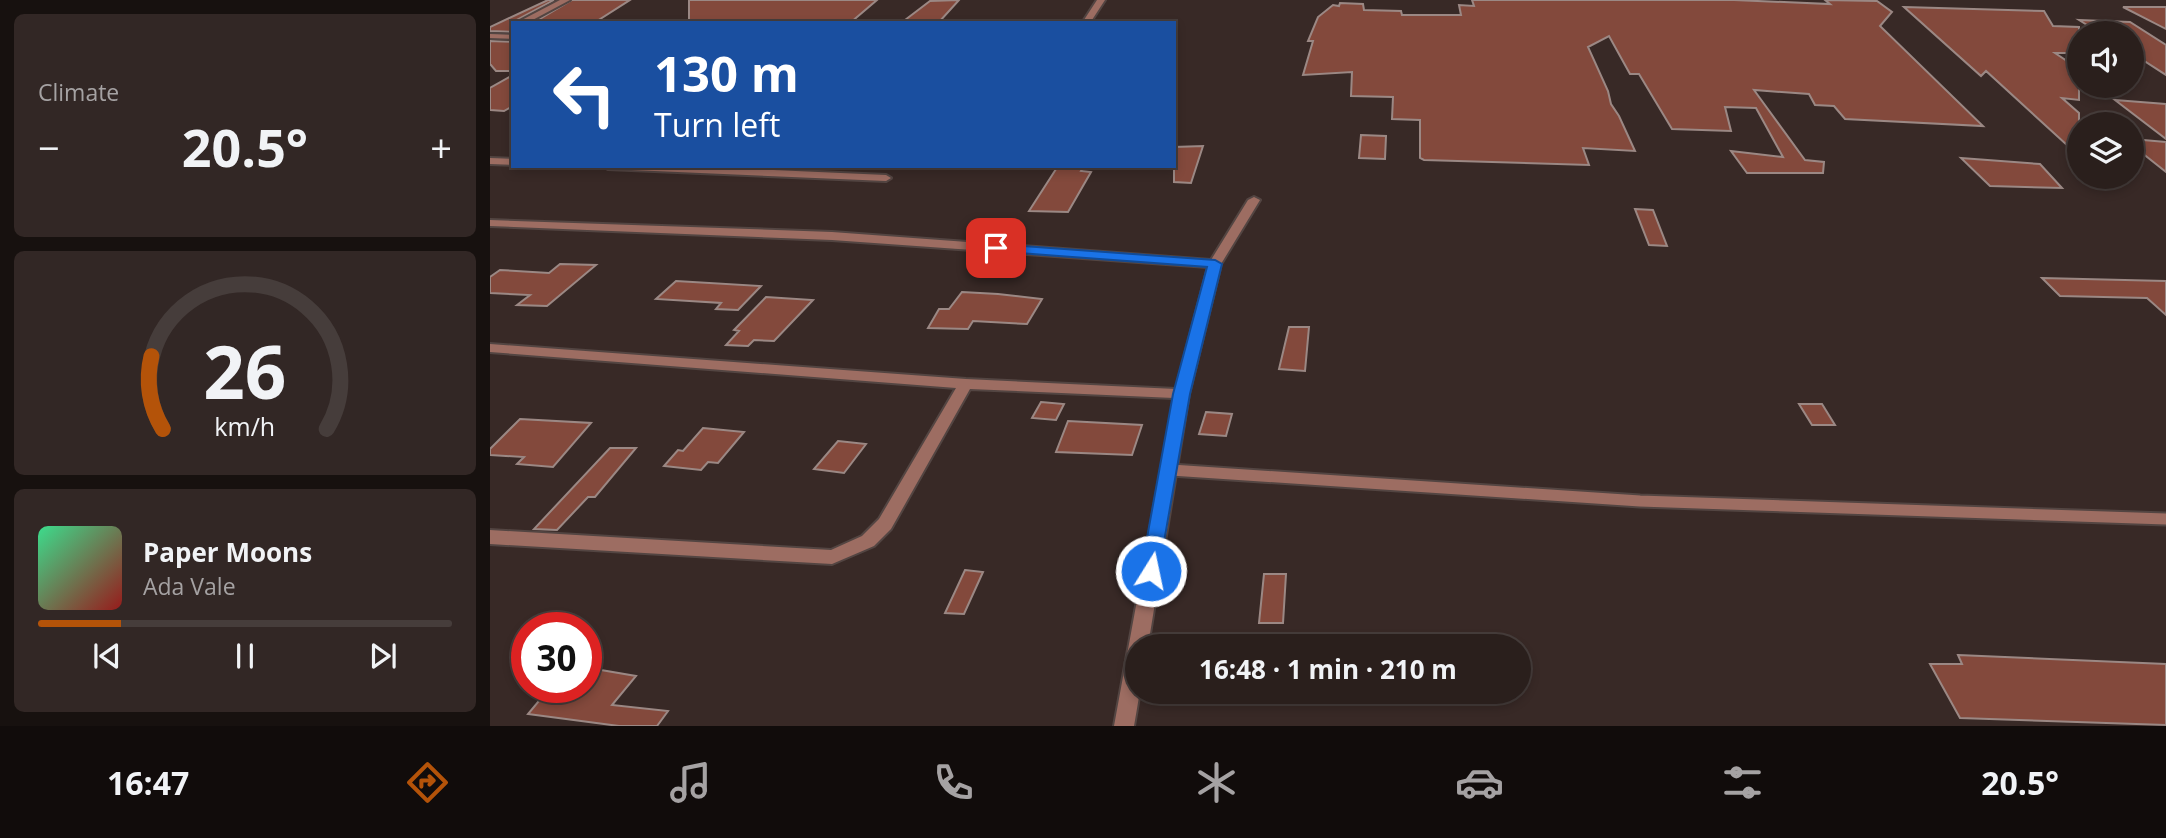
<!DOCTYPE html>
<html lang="en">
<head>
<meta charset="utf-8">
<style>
	body { margin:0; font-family:"Open Sans",sans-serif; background:#322725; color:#f1f3f6; height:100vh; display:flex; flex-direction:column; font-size:26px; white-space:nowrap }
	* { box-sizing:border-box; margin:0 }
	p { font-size:23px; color:#a5a2a3 }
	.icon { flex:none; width:38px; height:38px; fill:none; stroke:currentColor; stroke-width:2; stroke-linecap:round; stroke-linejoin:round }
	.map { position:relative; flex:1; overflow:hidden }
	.panel { display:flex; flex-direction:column; gap:14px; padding:14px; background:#17110f; width:490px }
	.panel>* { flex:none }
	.banner { position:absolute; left:21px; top:21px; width:665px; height:147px; border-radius:0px; box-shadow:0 4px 10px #0003,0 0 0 2px #463d3b; background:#1a4fa0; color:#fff; overflow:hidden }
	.buttons { position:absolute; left:1577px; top:21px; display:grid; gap:14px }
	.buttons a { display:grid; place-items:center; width:77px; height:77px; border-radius:50%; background:#2a1f1c; box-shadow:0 4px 10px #0003,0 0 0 2px #463d3b; font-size:35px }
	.speed { position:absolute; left:21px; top:612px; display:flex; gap:14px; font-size:35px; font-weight:700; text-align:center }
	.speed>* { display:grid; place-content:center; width:91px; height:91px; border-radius:50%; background:#2a1f1c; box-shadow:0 4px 10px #0003,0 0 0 2px #463d3b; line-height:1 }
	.speed .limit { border:10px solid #d22; background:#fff; color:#111 }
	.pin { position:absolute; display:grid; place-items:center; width:60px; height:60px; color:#fff; margin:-30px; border-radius:14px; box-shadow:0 4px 10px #0006 }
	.me { position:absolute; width:77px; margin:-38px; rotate:10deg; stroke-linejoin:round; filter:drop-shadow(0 0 5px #0008) }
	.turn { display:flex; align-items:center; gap:24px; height:147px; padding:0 28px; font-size:32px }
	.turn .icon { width:91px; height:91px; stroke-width:2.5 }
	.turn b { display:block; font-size:49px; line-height:60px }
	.big { font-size:52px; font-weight:700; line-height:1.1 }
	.panel .tile { flex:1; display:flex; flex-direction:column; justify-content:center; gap:10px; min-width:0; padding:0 24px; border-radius:10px; background:#322725 }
	.panel .dial { align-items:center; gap:0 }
	.dial svg { height:182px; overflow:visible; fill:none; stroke:#463d3b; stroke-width:7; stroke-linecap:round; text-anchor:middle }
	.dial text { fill:#f1f3f6; stroke:none }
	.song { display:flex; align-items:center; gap:21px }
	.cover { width:84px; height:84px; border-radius:10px; background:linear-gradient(135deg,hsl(150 70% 55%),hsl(0 70% 35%)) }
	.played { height:7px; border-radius:4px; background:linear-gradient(90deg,#b45309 20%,#463d3b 20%) }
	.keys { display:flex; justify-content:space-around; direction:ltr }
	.heat { display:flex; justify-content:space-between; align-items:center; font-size:38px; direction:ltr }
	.trip { position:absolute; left:635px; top:634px; width:406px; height:70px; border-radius:35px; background:#2a1f1c; box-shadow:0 4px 10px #0003,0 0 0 2px #463d3b; font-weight:700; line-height:70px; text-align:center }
	.tabs { display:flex; height:112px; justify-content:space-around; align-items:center; background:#110c0b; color:#a5a2a3 }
	.tabs .icon { width:49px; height:49px }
	.tabs .current { color:#b45309 }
	.tabs b { font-size:32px; color:#f1f3f6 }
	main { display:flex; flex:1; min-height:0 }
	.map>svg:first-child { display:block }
</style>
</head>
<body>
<main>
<section class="panel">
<div class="tile"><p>Climate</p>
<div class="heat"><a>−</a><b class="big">20.5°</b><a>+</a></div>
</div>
<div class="tile dial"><svg viewBox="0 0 100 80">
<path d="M14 69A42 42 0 1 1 86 69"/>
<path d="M14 69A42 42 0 0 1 9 37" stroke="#b45309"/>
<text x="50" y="56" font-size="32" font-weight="700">26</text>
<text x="50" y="72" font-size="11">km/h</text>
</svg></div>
<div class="tile">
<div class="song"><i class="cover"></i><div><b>Paper Moons</b><p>Ada Vale</p></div></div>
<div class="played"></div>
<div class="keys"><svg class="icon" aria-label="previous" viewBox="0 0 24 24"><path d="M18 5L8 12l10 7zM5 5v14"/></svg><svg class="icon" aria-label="pause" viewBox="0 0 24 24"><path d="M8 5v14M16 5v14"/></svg><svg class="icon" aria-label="next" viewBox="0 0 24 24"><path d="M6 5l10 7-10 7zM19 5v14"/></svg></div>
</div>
</section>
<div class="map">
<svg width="1676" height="726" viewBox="0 0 1676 726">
	<rect width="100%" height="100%" fill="#382926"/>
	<path fill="#83493c" stroke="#9b8884" stroke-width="2" d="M 58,0 L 64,0 L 25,21 L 23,32 L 0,31 L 0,27 Z
		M 82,0 L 140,0 L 107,21 L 43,23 Z
		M 199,0 L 387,0 L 360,23 L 199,21 Z
		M 469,0 L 450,21 L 415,20 L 440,1 Z
		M 982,0 L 1244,0 L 1340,4 L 1335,0 L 1387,1 L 1402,12 L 1390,26 L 1493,126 L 1355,119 L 1344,106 L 1325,105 L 1319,94 L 1264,90 L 1315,160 L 1334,162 L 1333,173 L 1257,173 L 1241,151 L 1293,157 L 1266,108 L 1235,107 L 1241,131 L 1182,129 L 1149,74 L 1140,74 L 1119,36 L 1098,47 L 1118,91 L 1121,104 L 1129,116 L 1145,151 L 1093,148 L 1099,165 L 934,160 L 930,158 L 930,120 L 902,119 L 903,97 L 861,96 L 862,72 L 813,75 L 823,41 L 818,41 L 828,17 L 843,5 L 849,6 L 850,3 L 873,4 L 874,10 L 911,11 L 912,15 L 971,15 L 969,5 L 984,6 Z
		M 1414,7 L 1554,11 L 1563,26 L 1589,27 L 1589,53 L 1565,53 L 1589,69 L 1589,100 L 1572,98 L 1589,113 L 1589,156 L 1496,71 L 1491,76 Z
		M 1633,7 L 1676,7 L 1676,29 Z
		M 1589,20 L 1640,22 L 1676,45 L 1676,75 L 1642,53 L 1642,33 L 1610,33 Z
		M 0,41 L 23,42 L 23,71 L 6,71 L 0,64 Z
		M 23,75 L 23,106 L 14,111 L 0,110 L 0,88 Z
		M 1625,100 L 1676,104 L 1676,139 Z
		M 871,135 L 896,136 L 895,159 L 869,158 Z
		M 1642,139 L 1676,142 L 1676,172 L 1642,145 Z
		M 713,146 L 701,183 L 684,182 L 684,147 Z
		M 1471,158 L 1550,164 L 1572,188 L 1500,186 Z
		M 568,166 L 594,166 L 591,171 L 601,172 L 578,212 L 539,211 Z
		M 1145,209 L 1163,210 L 1177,246 L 1159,245 Z
		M 70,264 L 106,265 L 57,306 L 27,305 L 40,295 L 0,293 L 0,277 L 10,270 L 59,273 Z
		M 1552,278 L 1676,281 L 1676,315 L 1657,298 L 1570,296 Z
		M 186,281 L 271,286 L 248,310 L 226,309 L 231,303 L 166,299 Z
		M 472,292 L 508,294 L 552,299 L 537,324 L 483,321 L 478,329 L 438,328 L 449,309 L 459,309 Z
		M 276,297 L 323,300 L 284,341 L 264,340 L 258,346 L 236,345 L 249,331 L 244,330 Z
		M 799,327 L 819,327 L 815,371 L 789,369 Z
		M 551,402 L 574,404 L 566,420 L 542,418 Z
		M 1309,404 L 1332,404 L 1345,425 L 1322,425 Z
		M 716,412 L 742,414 L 736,436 L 709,434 Z
		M 30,419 L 101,423 L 63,467 L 27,464 L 34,457 L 0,455 L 0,449 Z
		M 578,421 L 652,425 L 642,455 L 566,452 Z
		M 213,428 L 254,432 L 228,463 L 218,462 L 211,470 L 174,466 L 188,450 L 193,451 Z
		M 348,441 L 376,444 L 354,473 L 324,469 Z
		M 120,448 L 146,448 L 105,497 L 98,497 L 67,530 L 44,529 Z
		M 475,570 L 493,572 L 474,614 L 455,613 Z
		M 774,574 L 796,574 L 793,623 L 769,623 Z
		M 1468,655 L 1676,664 L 1676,725 L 1470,718 L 1440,664 L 1472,664 Z
		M 111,670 L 146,676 L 122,705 L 178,711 L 167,726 L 129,726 L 38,714 L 53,696 L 85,699 Z"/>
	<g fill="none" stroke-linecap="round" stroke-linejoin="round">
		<g stroke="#534542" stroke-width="12">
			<path id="service-far1" d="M 679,470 L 708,472"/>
		</g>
		<g stroke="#534542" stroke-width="15">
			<path id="service" d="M 681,470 L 1150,501 L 1676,519"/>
		</g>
		<g stroke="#534542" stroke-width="4">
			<path id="minor" d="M 70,0 L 80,0 L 37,23 L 26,23 Z
				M 607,0 L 615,0 L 600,23 L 592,23 Z
				M 0,34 L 23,35 L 23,39 L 0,38 Z
				M 0,158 L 23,159 L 23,165 L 0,164 Z
				M 113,166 L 197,166 L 396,175 L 401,178 L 396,181 L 118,169 Z
				M 764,197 L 770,200 L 731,264 L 699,394 L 658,646 L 648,646 L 648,691 L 650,691 L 644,726 L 624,726 L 684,398 L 480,389 L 401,529 L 384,546 L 342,564 L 0,544 L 0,530 L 341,550 L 372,536 L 389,519 L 466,388 L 0,352 L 0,344 L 476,379 L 686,389 L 718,267 L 342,240 L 0,226 L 0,220 L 342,232 L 721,260 L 758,200 Z"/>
		</g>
		<use href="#service-far1" stroke="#9d6d62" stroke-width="9"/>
		<use href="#service" stroke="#9d6d62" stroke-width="11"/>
		<use href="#minor" fill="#9d6d62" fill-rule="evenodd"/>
	</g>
	<path fill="#1a73e8" stroke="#114b97" stroke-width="2" d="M 506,244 L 725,260 L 732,264 L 700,394 L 668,576 L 661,579 L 654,576 L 651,571 L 683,394 L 717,267 L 501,251 L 499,248 Z"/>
</svg>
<div class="buttons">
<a><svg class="icon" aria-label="sound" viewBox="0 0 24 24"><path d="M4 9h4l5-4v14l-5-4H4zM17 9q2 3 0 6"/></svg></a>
<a><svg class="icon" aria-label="layers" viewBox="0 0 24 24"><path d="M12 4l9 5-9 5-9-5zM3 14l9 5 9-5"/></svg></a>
</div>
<div class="speed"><div class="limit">30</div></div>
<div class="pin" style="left:506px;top:248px;background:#d93025"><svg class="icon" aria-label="arrive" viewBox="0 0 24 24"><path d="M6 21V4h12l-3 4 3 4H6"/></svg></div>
<svg class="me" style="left:661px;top:571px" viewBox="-20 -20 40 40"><circle r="17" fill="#1a73e8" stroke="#fff" stroke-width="3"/><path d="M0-11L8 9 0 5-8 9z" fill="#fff"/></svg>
<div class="trip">16:48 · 1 min · 210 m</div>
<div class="banner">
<div class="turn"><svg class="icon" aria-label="left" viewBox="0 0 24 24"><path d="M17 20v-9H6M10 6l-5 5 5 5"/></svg><div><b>130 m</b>Turn left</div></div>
</div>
</div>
</main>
<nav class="tabs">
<b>16:47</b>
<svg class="icon current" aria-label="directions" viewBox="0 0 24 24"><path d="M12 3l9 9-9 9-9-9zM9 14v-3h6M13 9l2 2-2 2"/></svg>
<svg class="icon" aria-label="music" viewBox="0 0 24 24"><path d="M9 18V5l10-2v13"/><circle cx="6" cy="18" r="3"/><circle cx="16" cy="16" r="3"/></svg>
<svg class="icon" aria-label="phone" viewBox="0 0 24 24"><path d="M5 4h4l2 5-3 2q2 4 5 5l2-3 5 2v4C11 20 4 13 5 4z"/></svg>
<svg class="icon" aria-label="climate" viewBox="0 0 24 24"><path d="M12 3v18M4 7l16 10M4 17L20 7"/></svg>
<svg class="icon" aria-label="car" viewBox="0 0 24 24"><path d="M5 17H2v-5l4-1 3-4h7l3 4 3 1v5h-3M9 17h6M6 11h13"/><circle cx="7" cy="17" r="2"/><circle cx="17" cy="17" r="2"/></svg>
<svg class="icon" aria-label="filters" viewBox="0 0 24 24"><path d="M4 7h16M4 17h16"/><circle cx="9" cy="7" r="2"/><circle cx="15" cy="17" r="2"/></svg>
<b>20.5°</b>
</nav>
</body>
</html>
